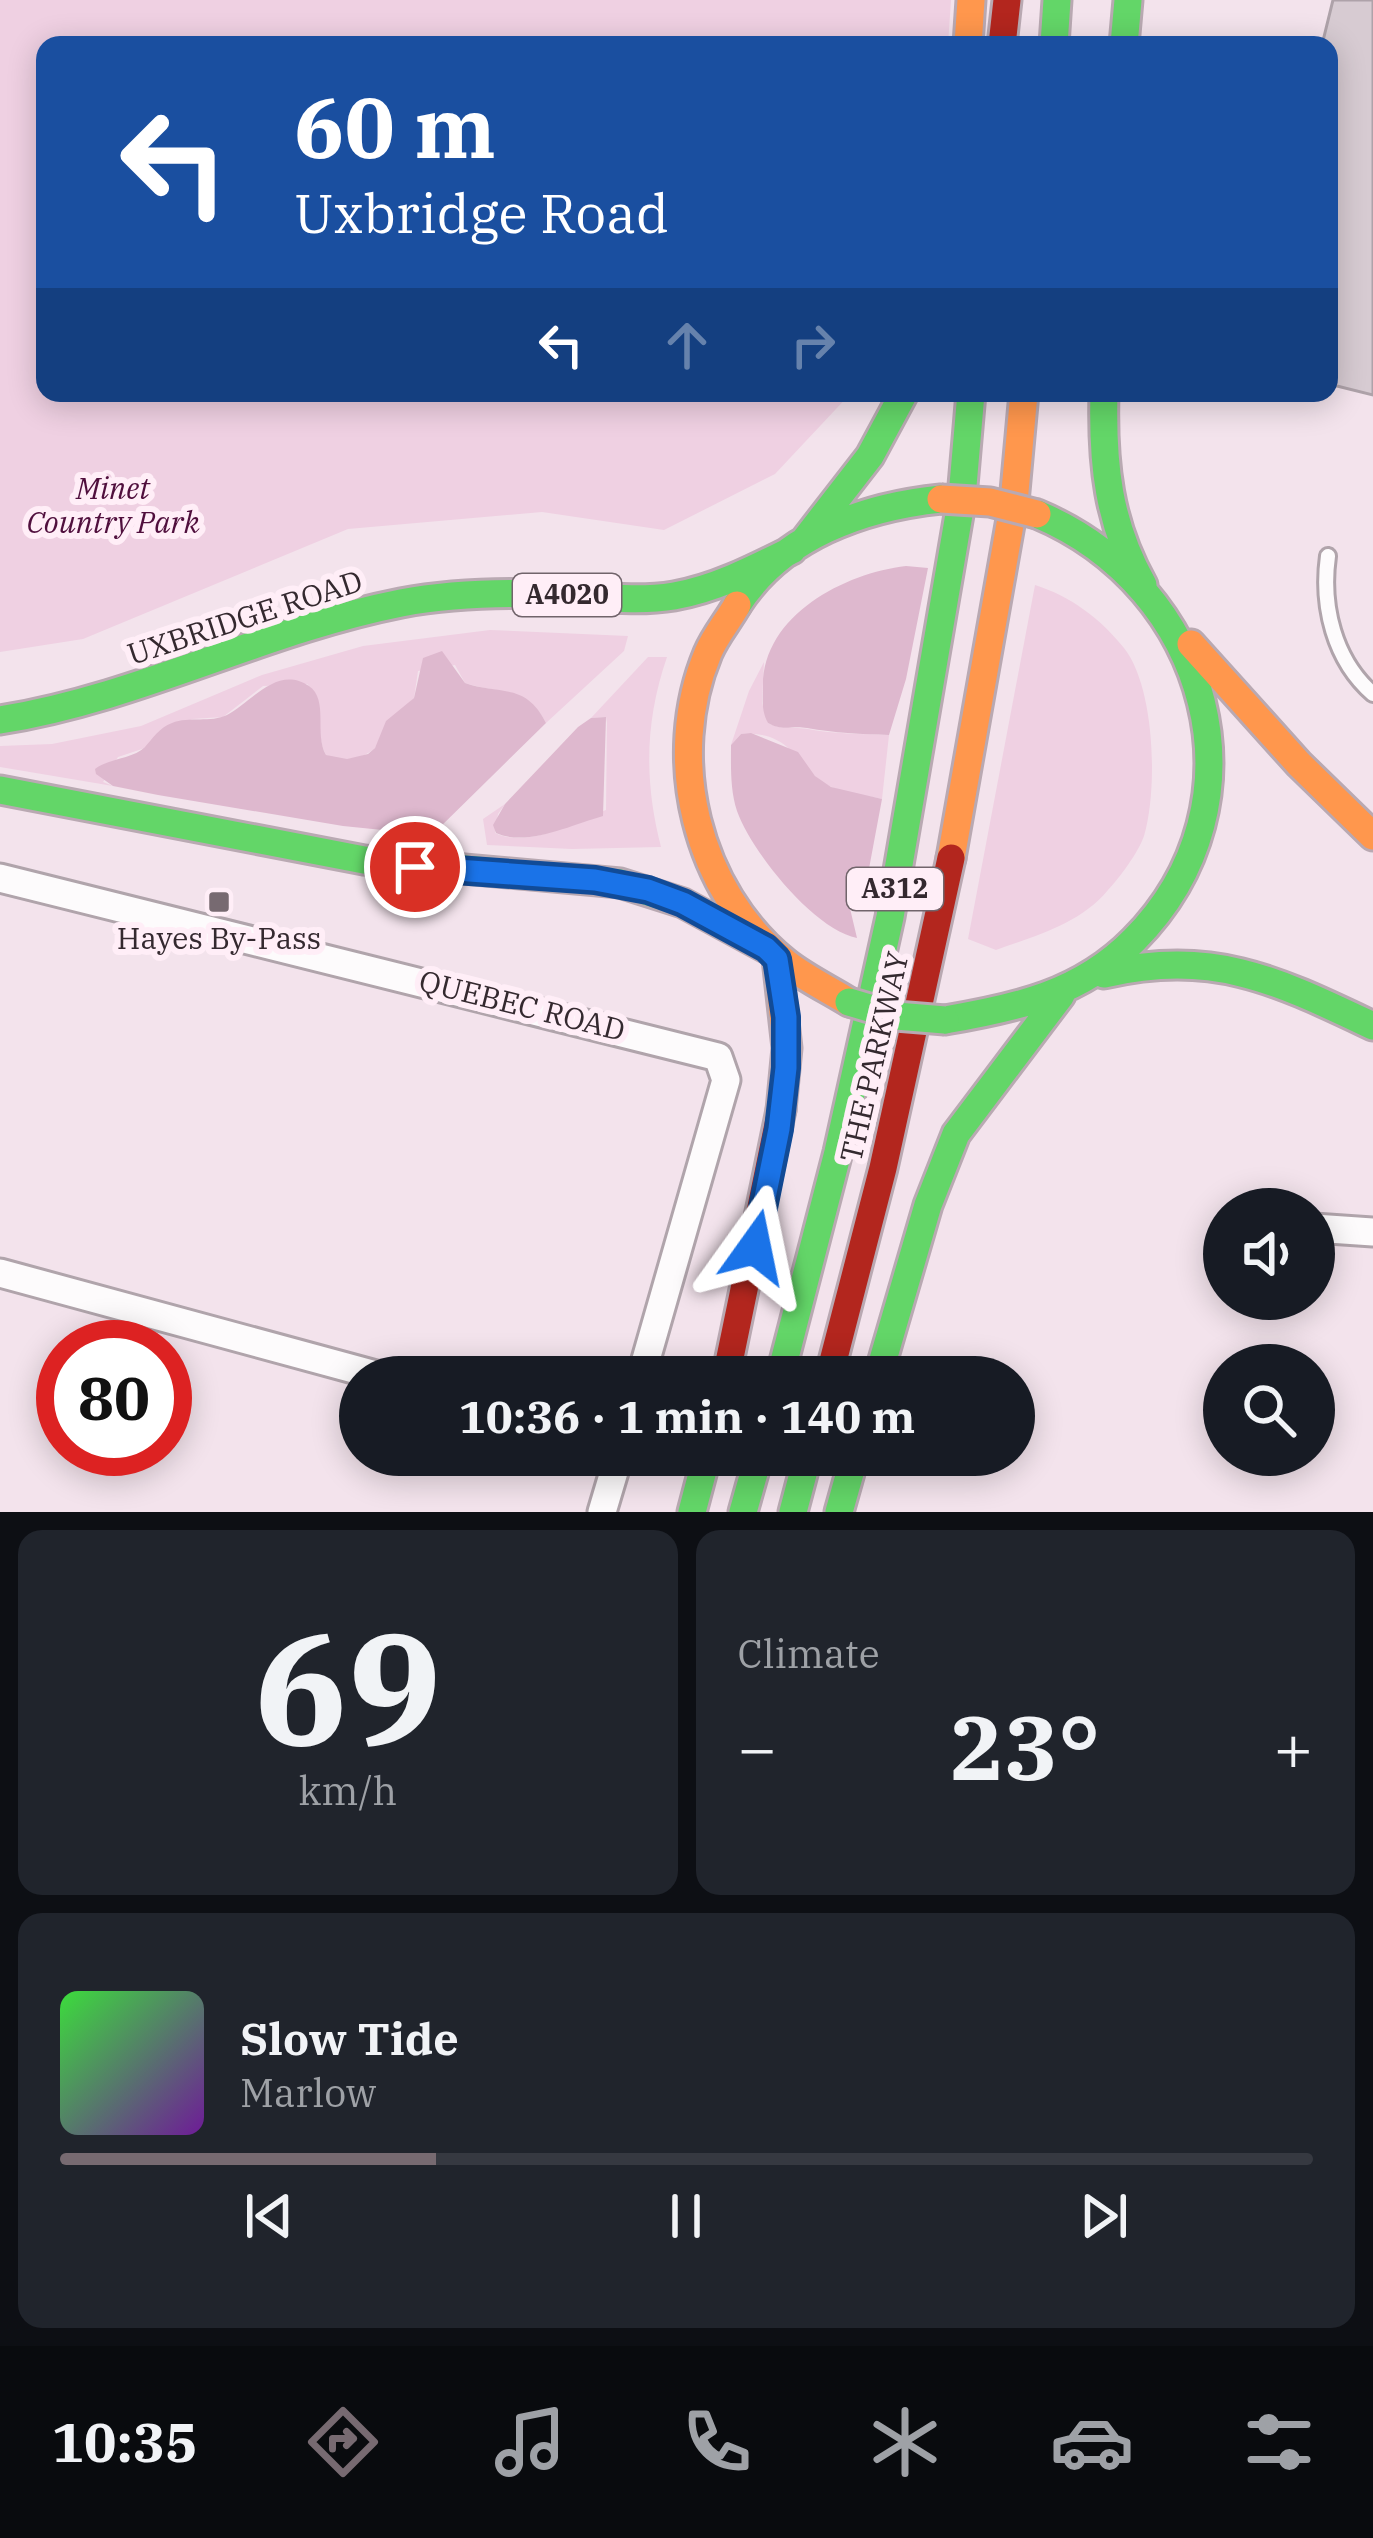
<!DOCTYPE html>
<html lang="en">
<head>
<meta charset="utf-8">
<style>
	body { margin:0; font-family:"IBM Plex Serif",serif; background:#20242c; color:#f1f3f6; height:100vh; display:flex; flex-direction:column; font-size:45px; white-space:nowrap }
	* { box-sizing:border-box; margin:0 }
	p { font-size:39px; color:#9ea1a6 }
	.icon { flex:none; width:66px; height:66px; fill:none; stroke:currentColor; stroke-width:2; stroke-linecap:round; stroke-linejoin:round }
	.map { position:relative; height:1512px; overflow:hidden }
	.panel { display:flex; flex-direction:column; gap:18px; padding:18px; background:#0d0f14; flex:1 }
	.panel>* { flex:none }
	.top-card { position:absolute; left:36px; top:36px; width:1302px; height:366px; border-radius:24px; box-shadow:0 6px 30px #0003; background:#1a4fa0; color:#fff; overflow:hidden }
	.fabs { position:absolute; left:1203px; top:1188px; display:grid; gap:24px }
	.fabs a { display:grid; place-items:center; width:132px; height:132px; border-radius:50%; background:#171b24; box-shadow:0 6px 30px #0003; font-size:60px }
	.speed { position:absolute; left:36px; top:1320px; display:flex; gap:24px; font-size:60px; font-weight:700; text-align:center }
	.speed>* { display:grid; place-content:center; width:156px; height:156px; border-radius:50%; background:#171b24; box-shadow:0 6px 30px #0003; line-height:1 }
	.speed .limit { border:18px solid #d22; background:#fff; color:#111 }
	.pin { position:absolute; display:grid; place-items:center; width:102px; height:102px; color:#fff; margin:-51px; border:6px solid #fff; border-radius:50%; box-shadow:0 3px 12px #0007 }
	.me { position:absolute; width:132px; margin:-66px; rotate:12deg; stroke-linejoin:round; filter:drop-shadow(0 0 9px #0008) }
	.turn { display:flex; align-items:center; gap:42px; height:252px; padding:0 60px; font-size:54px }
	.turn .icon { width:156px; height:156px; stroke-width:2.5 }
	.turn b { display:block; font-size:84px; line-height:102px }
	.lanes { display:flex; align-items:center; height:114px; padding:0 60px; background:#0003; justify-content:center; gap:60px; direction:ltr }
	.lanes .off { opacity:.35 }
	.big { font-size:90px; font-weight:800; line-height:1.1 }
	.panel .widget { flex:1; display:flex; flex-direction:column; justify-content:center; gap:18px; min-width:0; padding:0 42px; border-radius:24px; background:#20242c }
	.panel .dial { align-items:center; gap:0 }
	.dial b { font-size:156px; line-height:1 }
	.song { display:flex; align-items:center; gap:36px }
	.cover { width:144px; height:144px; border-radius:18px; background:linear-gradient(135deg,hsl(120 70% 55%),hsl(280 70% 35%)) }
	.played { height:12px; border-radius:6px; background:linear-gradient(90deg,#776a71 30%,#363941 30%) }
	.keys { display:flex; justify-content:space-around; direction:ltr }
	.heat { display:flex; justify-content:space-between; align-items:center; font-size:66px; direction:ltr }
	.panel .tiles { flex:1; display:grid; gap:18px; grid-template-columns:1fr 1fr }
	.widget:last-child { grid-column:span 2 }
	.trip { position:absolute; left:339px; top:1356px; width:696px; height:120px; border-radius:60px; background:#171b24; box-shadow:0 6px 30px #0003; font-weight:800; line-height:120px; text-align:center }
	.tab-bar { display:flex; height:192px; justify-content:space-around; align-items:center; background:#090b0e; color:#9ea1a6 }
	.tab-bar .icon { width:84px; height:84px }
	.tab-bar .selected { color:#776a71 }
	.tab-bar b { font-size:54px; color:#f1f3f6 }
	.map>svg:first-child { display:block }
</style>
</head>
<body>
<div class="map">
<svg width="1373" height="1512" viewBox="0 0 1373 1512">
	<rect width="100%" height="100%" fill="#f3e3ec"/>
	<path fill="#efd0e2" d="M 0,0 L 951,0 L 948,45 L 45,45 L 45,393 L 851,393 L 775,474 L 664,530 L 542,512 L 348,529 L 83,639 L 0,652 Z
		M 1035,585 C 1070,596 1100,618 1124,648 C 1155,687 1158,789 1144,836 C 1138,853 1120,877 1108,890 C 1080,924 1035,936 996,950 L 968,939 Z
		M 490,630 L 628,636 L 624,651 L 546,723 C 528,686 497,694 465,683 L 455,665 L 418,671 L 414,698 C 392,720 390,719 375,748 C 363,759 341,763 326,755 C 313,731 328,704 307,684 L 263,686 L 223,717 L 192,719 L 142,749 L 118,757 L 103,782 L 113,786 L 0,767 L 0,746 L 52,744 L 141,726 L 262,675 L 363,646 Z
		M 648,657 L 667,657 C 645,721 644,781 661,847 L 572,849 L 487,845 L 483,819 L 505,804 L 498,814 L 495,833 C 529,849 573,822 606,810 L 607,723 L 606,717 L 591,718 Z
		M 764,662 L 762,703 L 768,723 C 783,731 793,726 808,729 C 835,734 861,734 889,735 L 882,799 C 865,795 843,793 827,785 C 796,767 793,730 741,734 L 731,745 L 749,691 Z"/>
	<path fill="#deb8ce" d="M 906,566 L 928,568 L 906,679 L 889,735 C 861,734 835,733 807,728 C 791,725 784,732 768,723 C 761,710 763,700 763,686 C 763,615 845,573 906,566 Z
		M 442,651 L 465,683 C 498,695 526,682 546,723 L 432,835 L 343,826 L 158,795 L 113,786 L 96,774 L 95,769 C 109,758 133,759 145,747 C 153,738 159,728 172,723 C 189,716 211,723 227,715 C 251,703 277,664 309,686 C 329,700 314,734 326,755 L 347,759 L 368,754 L 375,748 L 386,721 L 414,698 L 423,658 Z
		M 606,717 L 603,816 C 571,825 527,847 496,833 L 493,825 L 505,804 L 578,727 L 591,718 Z
		M 751,733 L 798,752 L 815,776 L 831,787 L 882,799 L 865,890 L 848,900 L 857,938 C 814,930 751,851 737,811 C 730,790 731,766 731,745 L 741,734 Z"/>
	<path fill="#d7cbd2" stroke="#aea2a9" stroke-width="3" d="M 1333,0 L 1373,0 L 1373,395 L 1329,384 L 1329,45 L 1322,45 Z"/>
	<g fill="none" stroke-linecap="round" stroke-linejoin="round">
		<g stroke="#b0a4ab" stroke-width="20">
			<path id="lane" d="M 1328,556 C 1321,606 1334,660 1373,694"/>
		</g>
		<g stroke="#b0a4ab" stroke-width="33">
			<path id="street" d="M 0,878 L 718,1057 L 726,1080 L 641,1377
				M 1314,1228 L 1373,1232
				M 0,1273 L 383,1377
				M 602,1512 L 619,1455"/>
		</g>
		<g stroke="#b9a9b2" stroke-width="33">
			<path id="fast" d="M 1054,45 L 1057,0
				M 1124,45 L 1128,0
				M 1104,393 C 1102,463 1108,523 1143,585
				M 804,541 L 870,456 L 904,393
				M 737,605 C 781,536 863,507 941,499
				M 0,720 C 139,698 264,630 401,603 C 454,593 511,592 565,595 C 601,597 638,602 674,596 C 715,589 754,569 792,550
				M 0,790 L 364,860 L 620,883 L 683,903 L 766,948
				M 1104,974 C 1214,949 1276,980 1373,1026
				M 945,1020 C 1016,1008 1081,994 1134,940 C 1271,802 1209,586 1037,514
				M 780,1377 L 838,1152 L 890,917 L 962,497 L 971,393
				M 878,1377 L 928,1205 L 956,1134 L 1061,995
				M 692,1512 L 707,1455
				M 743,1512 L 759,1455
				M 793,1512 L 808,1455
				M 839,1512 L 855,1455"/>
		</g>
		<g stroke="#b9a9b2" stroke-width="33">
			<path id="slow" d="M 968,45 L 971,0
				M 737,605 C 728,621 715,636 708,653 C 664,758 696,891 786,963 C 805,978 828,989 849,1002
				M 1191,644 L 1299,764 L 1373,836
				M 951,858 L 1014,502 L 1024,393
				M 777,959 L 787,1048 L 781,1110"/>
		</g>
		<g stroke="#b9a9b2" stroke-width="33">
			<path id="jam" d="M 1002,45 L 1007,0
				M 726,1377 L 781,1110
				M 829,1377 L 883,1168 L 951,858"/>
		</g>
		<use href="#lane" stroke="#fdfbfc" stroke-width="14"/>
		<use href="#street" stroke="#fdfbfc" stroke-width="27"/>
		<use href="#fast" stroke="#63d668" stroke-width="27"/>
		<use href="#slow" stroke="#ff974d" stroke-width="27"/>
		<use href="#jam" stroke="#b3261e" stroke-width="27"/>
		<g stroke="#b9a9b2" stroke-width="33" stroke-linecap="butt">
			<path id="fast-bridge" d="M 849,1002 L 896,1016 L 945,1020"/>
		</g>
		<g stroke="#b9a9b2" stroke-width="33" stroke-linecap="butt">
			<path id="slow-bridge" d="M 941,499 L 990,502 L 1037,514"/>
		</g>
		<use href="#fast-bridge" stroke="#63d668" stroke-width="27"/>
		<use href="#slow-bridge" stroke="#ff974d" stroke-width="27"/>
	</g>
	<g fill="none" stroke-linecap="round" stroke-linejoin="round">
		<g stroke="#114b97" stroke-width="30">
			<path id="route" d="M 415,867 L 595,880 L 648,890 L 683,903 L 766,948 L 777,959 L 786,1017 L 786,1068 L 779,1129 L 755,1247"/>
		</g>
		<use href="#route" stroke="#1a73e8" stroke-width="21"/>
	</g>
	<rect fill="#776a71" stroke="#ffeef7" stroke-width="4.5" x="207" y="890" width="24" height="24" rx="6"/>
	<g text-anchor="middle" stroke-width="12" stroke-linejoin="round" paint-order="stroke">
		<g fill="#ffeef7" stroke="#71646b" stroke-width="3">
			<rect x="513" y="574" width="108" height="42" rx="9"/>
			<rect x="847" y="868" width="96" height="42" rx="9"/>
		</g>
		<g font-size="27" font-weight="bold" fill="#34292f">
			<text x="567" y="604">A4020</text>
			<text x="895" y="898">A312</text>
		</g>
		<g font-size="30" font-style="italic" fill="#500f3d" stroke="#ffeef7">
			<text x="113" y="499">Minet<tspan x="113" dy="34">Country Park</tspan></text>
		</g>
		<g font-size="30" fill="#34292f" stroke="#ffeef7">
			<text transform="translate(245 618) rotate(-18)" y="10">UXBRIDGE ROAD</text>
			<text transform="translate(522 1006) rotate(14)" y="10">QUEBEC ROAD</text>
			<text transform="translate(875 1057) rotate(-77)" y="10">THE PARKWAY</text>
		</g>
		<g font-size="30" fill="#34292f" stroke="#ffeef7">
			<text x="219" y="949">Hayes By-Pass</text>
		</g>
	</g>
</svg>
<div class="fabs">
<a><svg class="icon" aria-label="sound" viewBox="0 0 24 24"><path d="M4 9h4l5-4v14l-5-4H4zM17 9q2 3 0 6"/></svg></a>
<a><svg class="icon" aria-label="search" viewBox="0 0 24 24"><circle cx="10" cy="10" r="6"/><path d="M15 15l6 6"/></svg></a>
</div>
<div class="speed"><div class="limit">80</div></div>
<div class="pin" style="left:415px;top:867px;background:#d93025"><svg class="icon" aria-label="arrive" viewBox="0 0 24 24"><path d="M6 21V4h12l-3 4 3 4H6"/></svg></div>
<svg class="me" style="left:755px;top:1247px" viewBox="-20 -20 40 40"><path d="M0-17L14 15 0 8-14 15z" fill="#1a73e8" stroke="#fff" stroke-width="4"/></svg>
<div class="trip">10:36 · 1 min · 140 m</div>
<div class="top-card">
<div class="turn"><svg class="icon" aria-label="left" viewBox="0 0 24 24"><path d="M17 20v-9H6M10 6l-5 5 5 5"/></svg><div><b>60 m</b>Uxbridge Road</div></div>
<div class="lanes"><svg class="icon" aria-label="left" viewBox="0 0 24 24"><path d="M17 20v-9H6M10 6l-5 5 5 5"/></svg><svg class="icon off" aria-label="ahead" viewBox="0 0 24 24"><path d="M12 20V5M6 11l6-6 6 6"/></svg><svg class="icon off" aria-label="right" viewBox="0 0 24 24"><path d="M7 20v-9h11M14 6l5 5-5 5"/></svg></div>
</div>
</div>
<section class="panel">
<div class="tiles">
<div class="widget dial"><b>69</b><p>km/h</p></div>
<div class="widget"><p>Climate</p>
<div class="heat"><a>−</a><b class="big">23°</b><a>+</a></div>
</div>
<div class="widget">
<div class="song"><i class="cover"></i><div><b>Slow Tide</b><p>Marlow</p></div></div>
<div class="played"></div>
<div class="keys"><svg class="icon" aria-label="previous" viewBox="0 0 24 24"><path d="M18 5L8 12l10 7zM5 5v14"/></svg><svg class="icon" aria-label="pause" viewBox="0 0 24 24"><path d="M8 5v14M16 5v14"/></svg><svg class="icon" aria-label="next" viewBox="0 0 24 24"><path d="M6 5l10 7-10 7zM19 5v14"/></svg></div>
</div>
</div>
</section>
<nav class="tab-bar">
<b>10:35</b>
<svg class="icon selected" aria-label="directions" viewBox="0 0 24 24"><path d="M12 3l9 9-9 9-9-9zM9 14v-3h6M13 9l2 2-2 2"/></svg>
<svg class="icon" aria-label="music" viewBox="0 0 24 24"><path d="M9 18V5l10-2v13"/><circle cx="6" cy="18" r="3"/><circle cx="16" cy="16" r="3"/></svg>
<svg class="icon" aria-label="phone" viewBox="0 0 24 24"><path d="M5 4h4l2 5-3 2q2 4 5 5l2-3 5 2v4C11 20 4 13 5 4z"/></svg>
<svg class="icon" aria-label="climate" viewBox="0 0 24 24"><path d="M12 3v18M4 7l16 10M4 17L20 7"/></svg>
<svg class="icon" aria-label="car" viewBox="0 0 24 24"><path d="M5 17H2v-5l4-1 3-4h7l3 4 3 1v5h-3M9 17h6M6 11h13"/><circle cx="7" cy="17" r="2"/><circle cx="17" cy="17" r="2"/></svg>
<svg class="icon" aria-label="filters" viewBox="0 0 24 24"><path d="M4 7h16M4 17h16"/><circle cx="9" cy="7" r="2"/><circle cx="15" cy="17" r="2"/></svg>
</nav>
</body>
</html>
